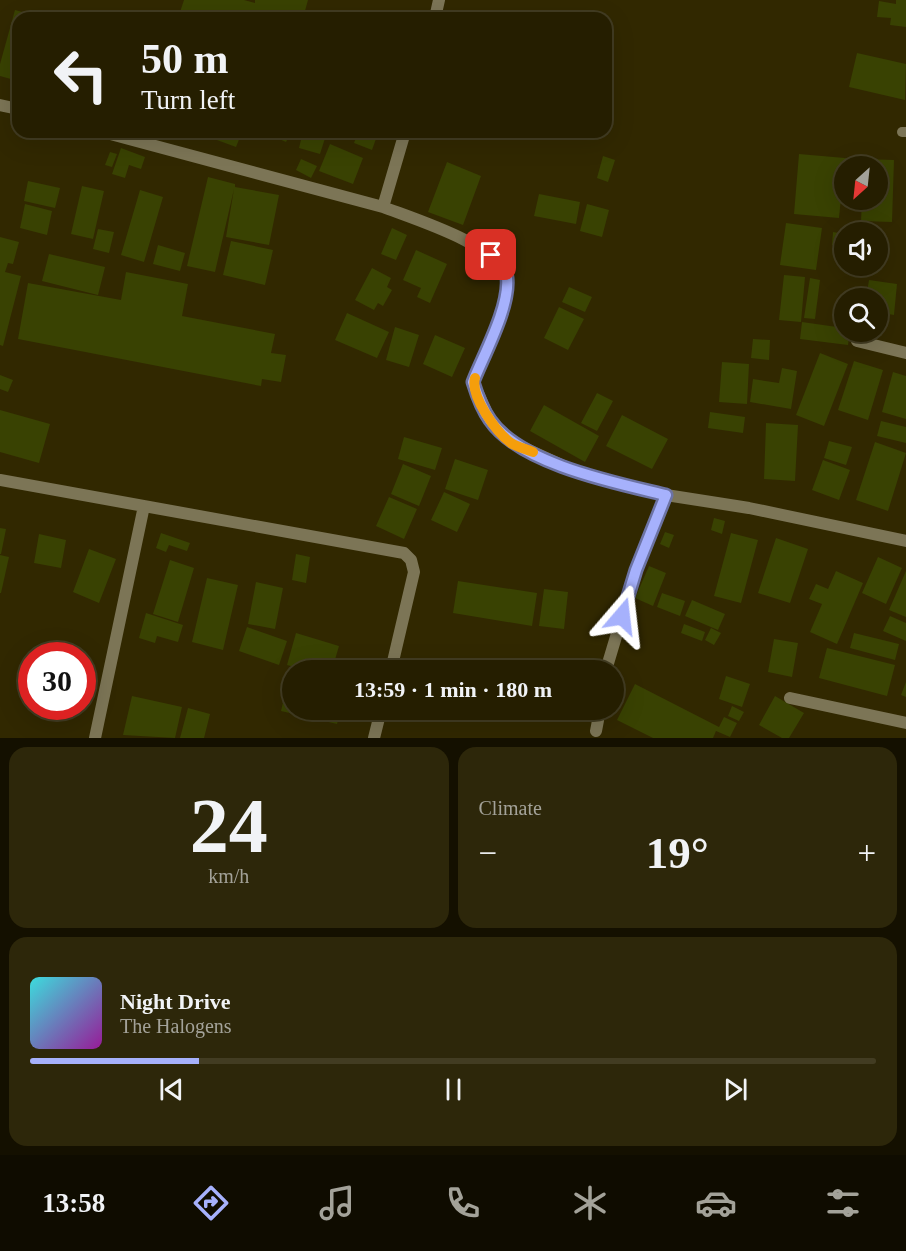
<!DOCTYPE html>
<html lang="en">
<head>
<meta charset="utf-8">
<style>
	body { margin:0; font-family:"Times New Roman",serif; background:#2d270a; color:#f1f3f6; height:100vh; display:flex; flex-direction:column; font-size:22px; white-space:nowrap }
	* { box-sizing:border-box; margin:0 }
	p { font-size:20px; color:#a3a299 }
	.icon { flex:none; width:33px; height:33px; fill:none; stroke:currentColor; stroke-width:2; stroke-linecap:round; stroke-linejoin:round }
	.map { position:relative; height:738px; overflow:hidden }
	.drawer { display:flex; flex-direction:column; gap:9px; padding:9px; background:#141000; flex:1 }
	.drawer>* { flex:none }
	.hud { position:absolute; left:12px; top:12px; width:600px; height:126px; border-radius:18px; box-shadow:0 6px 24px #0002,0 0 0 2px #423c22; background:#251e00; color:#f1f3f6; overflow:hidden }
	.needle { width:39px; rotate:207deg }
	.buttons { position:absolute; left:834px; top:156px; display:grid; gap:12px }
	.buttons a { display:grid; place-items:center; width:54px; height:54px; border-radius:50%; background:#251e00; box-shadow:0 6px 24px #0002,0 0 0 2px #423c22; font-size:30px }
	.speed { position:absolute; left:18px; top:642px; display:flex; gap:12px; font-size:30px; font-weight:700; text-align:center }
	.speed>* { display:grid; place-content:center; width:78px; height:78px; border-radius:50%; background:#251e00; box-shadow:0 6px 24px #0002,0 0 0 2px #423c22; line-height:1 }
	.speed .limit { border:9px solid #d22; background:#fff; color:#111 }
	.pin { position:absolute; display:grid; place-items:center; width:51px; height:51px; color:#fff; margin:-26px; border-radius:12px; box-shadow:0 3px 9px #0006 }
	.me { position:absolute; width:66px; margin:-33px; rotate:17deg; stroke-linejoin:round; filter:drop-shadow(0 0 4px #0008) }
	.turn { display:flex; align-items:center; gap:21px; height:126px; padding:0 30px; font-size:27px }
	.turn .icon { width:78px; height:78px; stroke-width:2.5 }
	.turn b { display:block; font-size:42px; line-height:51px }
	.big { font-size:45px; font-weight:700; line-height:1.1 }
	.drawer .widget { flex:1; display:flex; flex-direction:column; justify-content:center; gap:9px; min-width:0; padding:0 21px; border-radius:18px; background:#2d270a }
	.drawer .dial { align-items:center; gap:0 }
	.dial b { font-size:78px; line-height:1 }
	.song { display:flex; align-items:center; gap:18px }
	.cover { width:72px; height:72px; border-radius:9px; background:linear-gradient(135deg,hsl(180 70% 55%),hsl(300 70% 35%)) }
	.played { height:6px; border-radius:3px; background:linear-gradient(90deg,#a6b1fc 20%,#423c22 20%) }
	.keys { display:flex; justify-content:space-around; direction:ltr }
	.heat { display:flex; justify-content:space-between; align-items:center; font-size:33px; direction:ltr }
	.drawer .tiles { flex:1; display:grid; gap:9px; grid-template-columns:1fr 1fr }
	.widget:last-child { grid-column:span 2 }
	.trip { position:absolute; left:282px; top:660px; width:342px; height:60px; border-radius:30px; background:#251e00; box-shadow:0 6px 24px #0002,0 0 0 2px #423c22; font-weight:700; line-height:60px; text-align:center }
	.tab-bar { display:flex; height:96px; justify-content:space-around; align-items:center; background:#0f0c00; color:#a3a299 }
	.tab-bar .icon { width:42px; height:42px }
	.tab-bar .current { color:#a6b1fc }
	.tab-bar b { font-size:27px; color:#f1f3f6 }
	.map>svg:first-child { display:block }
</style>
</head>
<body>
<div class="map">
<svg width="906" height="738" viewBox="0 0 906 738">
	<rect width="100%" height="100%" fill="#312800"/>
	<path fill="#394202" d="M 184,0 L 244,0 L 255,3 L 255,0 L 308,0 L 303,18 L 199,18 L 180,12 Z
		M 896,0 L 906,0 L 906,27 L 890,25 L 891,18 L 877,17 L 879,1 L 896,4 Z
		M 15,10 L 41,17 L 18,18 L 18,81 L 0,76 L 0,64 Z
		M 857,53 L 906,64 L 905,100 L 849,87 Z
		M 208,132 L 242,132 L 236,147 L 206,136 Z
		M 271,132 L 291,132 L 286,142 L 270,135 Z
		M 303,132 L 327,132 L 320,154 L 299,148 Z
		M 358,132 L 377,136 L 372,150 L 354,143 Z
		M 330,144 L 363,158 L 353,184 L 319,171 Z
		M 121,148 L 145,157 L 141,169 L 129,165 L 125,178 L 112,174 Z
		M 110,152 L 117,154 L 112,167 L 105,165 Z
		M 799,154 L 856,159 L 856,166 L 844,166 L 839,218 L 794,214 Z
		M 603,156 L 615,160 L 608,182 L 597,178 Z
		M 301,159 L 317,166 L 311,178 L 296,170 Z
		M 863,159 L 894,160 L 892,222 L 861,221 L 862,200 L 878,200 L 878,166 L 863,166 Z
		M 447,162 L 481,176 L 463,225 L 428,212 Z
		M 208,177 L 235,184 L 235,187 L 279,195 L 269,245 L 226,237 L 234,189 L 215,272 L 187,266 Z
		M 28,181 L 60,188 L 55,208 L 24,201 Z
		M 82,186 L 104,191 L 93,239 L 71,234 Z
		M 140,190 L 163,197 L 144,262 L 121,255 Z
		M 539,194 L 580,202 L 576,224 L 534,216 Z
		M 25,204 L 52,211 L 47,235 L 20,228 Z
		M 587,204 L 609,210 L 602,237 L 580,231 Z
		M 786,223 L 822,228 L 816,270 L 780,265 Z
		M 392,228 L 407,235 L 396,260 L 381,254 Z
		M 98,229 L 114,232 L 109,253 L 93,249 Z
		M 833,232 L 844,234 L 844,247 L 832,245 Z
		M 0,237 L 19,242 L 13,264 L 8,263 L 5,272 L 21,276 L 3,346 L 0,345 Z
		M 231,241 L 273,250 L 265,285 L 223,275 Z
		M 158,245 L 185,253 L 180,271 L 153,264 Z
		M 416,250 L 447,264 L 430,303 L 417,297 L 421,288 L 403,280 Z
		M 49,254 L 105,267 L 98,295 L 42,281 Z
		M 372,268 L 391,278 L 387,287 L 392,290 L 383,306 L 378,303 L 374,310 L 355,300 Z
		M 126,272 L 188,284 L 182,316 L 275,334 L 271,353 L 286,355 L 281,382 L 262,379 L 261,386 L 18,339 L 28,283 L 121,300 Z
		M 784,275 L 805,277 L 801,322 L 779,320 Z
		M 810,278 L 820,280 L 815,319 L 804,318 Z
		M 869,280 L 897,284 L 894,315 L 878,312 L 878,298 L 866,298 Z
		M 569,287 L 592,297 L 585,312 L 562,302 Z
		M 559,307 L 584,319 L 568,350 L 544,338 Z
		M 347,313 L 389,332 L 377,358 L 335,340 Z
		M 802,322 L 844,328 L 844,332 L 850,332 L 848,345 L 800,339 Z
		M 395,327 L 419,335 L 409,367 L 386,360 Z
		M 435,335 L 465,348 L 452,377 L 423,364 Z
		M 753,339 L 770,340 L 769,360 L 751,358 Z
		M 820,353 L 848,364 L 824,426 L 796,415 Z
		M 854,361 L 883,370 L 868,420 L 838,410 Z
		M 722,362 L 749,364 L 747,404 L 719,402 Z
		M 782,368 L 797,371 L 791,409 L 750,402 L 753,379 L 779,383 Z
		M 893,372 L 906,376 L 906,419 L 882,412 Z
		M 0,375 L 13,380 L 8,392 L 0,389 Z
		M 597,393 L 613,401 L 597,431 L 581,423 Z
		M 544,405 L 599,436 L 585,462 L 530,431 Z
		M 0,410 L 50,424 L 39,463 L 0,452 Z
		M 710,412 L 745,417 L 743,433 L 708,428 Z
		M 622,415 L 668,439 L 652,469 L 606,446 Z
		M 881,421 L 906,427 L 906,443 L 877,436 Z
		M 766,423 L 798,425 L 795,481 L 764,479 Z
		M 404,437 L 442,448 L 435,470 L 398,459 Z
		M 829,441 L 852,447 L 846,465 L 824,458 Z
		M 875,442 L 906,453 L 888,511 L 856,500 Z
		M 455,459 L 488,470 L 478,500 L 445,489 Z
		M 823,460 L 850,470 L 839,500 L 812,490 Z
		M 403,464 L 431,476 L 419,506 L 391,494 Z
		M 444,492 L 470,504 L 457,532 L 431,520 Z
		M 389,497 L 417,509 L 404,539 L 376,526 Z
		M 714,518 L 725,521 L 722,534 L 711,530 Z
		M 0,528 L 6,529 L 1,554 L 0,554 Z
		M 665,532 L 674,535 L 669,548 L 660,544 Z
		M 161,533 L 190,543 L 187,551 L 169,545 L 166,552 L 156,548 Z
		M 731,533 L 758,540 L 741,603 L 714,596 Z
		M 39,534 L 66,540 L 61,568 L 34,563 Z
		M 776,538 L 808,549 L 790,603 L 758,593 Z
		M 89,549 L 116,559 L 99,603 L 73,592 Z
		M 296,554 L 310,557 L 306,583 L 292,580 Z
		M 0,555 L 9,557 L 1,593 L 0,593 Z
		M 878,557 L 902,568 L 886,604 L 862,593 Z
		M 170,560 L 194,568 L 178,622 L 153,614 Z
		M 649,566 L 666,573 L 653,606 L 635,598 Z
		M 836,571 L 863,583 L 837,644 L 810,632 L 822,604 L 809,599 L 816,584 L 828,589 Z
		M 906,571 L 906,617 L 889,610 Z
		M 207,578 L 238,585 L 223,650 L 192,642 Z
		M 458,581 L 537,593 L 532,626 L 453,613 Z
		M 256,582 L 283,588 L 275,629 L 248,624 Z
		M 544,589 L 568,592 L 564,629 L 539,626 Z
		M 662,593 L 685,601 L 680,616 L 657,607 Z
		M 692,600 L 725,614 L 718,630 L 685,616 Z
		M 146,613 L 183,625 L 178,642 L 157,636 L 155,643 L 139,638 Z
		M 890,616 L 906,623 L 906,641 L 883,631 Z
		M 684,624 L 705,632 L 702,641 L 681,633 Z
		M 247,627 L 287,641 L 279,665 L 239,651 Z
		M 711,628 L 721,633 L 714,645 L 705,640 Z
		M 296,633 L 339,646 L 332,670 L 307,670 L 287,665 Z
		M 854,633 L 899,644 L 895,660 L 850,648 Z
		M 774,639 L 798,643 L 792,677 L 768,672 Z
		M 827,648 L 895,665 L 887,696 L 819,678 Z
		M 726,676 L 750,684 L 742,707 L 719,699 Z
		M 288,681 L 292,682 L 292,710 L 341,710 L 337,724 L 281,711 Z
		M 906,682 L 906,697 L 901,695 Z
		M 635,684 L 719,727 L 724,717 L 737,723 L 730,737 L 716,731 L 713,738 L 653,738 L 617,720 Z
		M 132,696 L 182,707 L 175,738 L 123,735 Z
		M 775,696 L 804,713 L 789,738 L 782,738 L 759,725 Z
		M 732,706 L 744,712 L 739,721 L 728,716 Z
		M 188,708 L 210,714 L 204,738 L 180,738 Z"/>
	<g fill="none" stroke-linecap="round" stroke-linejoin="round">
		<path stroke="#7c7556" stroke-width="10" d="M 902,132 L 906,132"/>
		<path stroke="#7c7556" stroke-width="12" d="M 435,18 L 439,0
			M 0,105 L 18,109
			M 103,132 L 383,207 L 405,132
			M 383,207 C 411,218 502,246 507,278 C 510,306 484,355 473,382 L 490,420 L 511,442 L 581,474 L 666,495 L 749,508 L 906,541
			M 857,341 L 906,353
			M 0,480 L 404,553 L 411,560 L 414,572 L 391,670
			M 606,670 L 636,570 L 666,495
			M 790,698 L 906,723
			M 596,731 L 600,710
			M 95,738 L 144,506
			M 374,738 L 381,710"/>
	</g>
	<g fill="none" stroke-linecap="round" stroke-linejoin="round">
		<g stroke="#6c73a4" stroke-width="15">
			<path id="route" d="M 491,255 C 498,262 506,268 507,278 C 510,307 484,354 473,382 C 477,395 482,409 490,420 C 520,464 616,483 666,495 L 636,570 L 622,616"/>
		</g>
		<use href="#route" stroke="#a6b1fc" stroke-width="10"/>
		<path stroke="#f59e0b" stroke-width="10" d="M 475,378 C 470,396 496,432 511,443 C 517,447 526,449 533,452"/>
	</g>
</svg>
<div class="buttons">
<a><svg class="needle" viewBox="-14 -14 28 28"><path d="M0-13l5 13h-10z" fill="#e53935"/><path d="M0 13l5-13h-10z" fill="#a3a299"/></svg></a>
<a><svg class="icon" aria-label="sound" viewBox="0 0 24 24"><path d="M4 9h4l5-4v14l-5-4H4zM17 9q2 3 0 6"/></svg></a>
<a><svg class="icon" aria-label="search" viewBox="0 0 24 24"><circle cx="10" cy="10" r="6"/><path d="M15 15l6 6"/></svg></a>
</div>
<div class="speed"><div class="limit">30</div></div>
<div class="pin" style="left:491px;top:255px;background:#d93025"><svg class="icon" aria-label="arrive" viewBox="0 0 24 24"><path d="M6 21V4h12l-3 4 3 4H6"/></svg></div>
<svg class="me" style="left:622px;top:616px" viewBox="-20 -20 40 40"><path d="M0-17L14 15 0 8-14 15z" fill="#a6b1fc" stroke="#fff" stroke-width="4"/></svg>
<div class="trip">13:59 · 1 min · 180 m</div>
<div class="hud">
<div class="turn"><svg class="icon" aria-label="left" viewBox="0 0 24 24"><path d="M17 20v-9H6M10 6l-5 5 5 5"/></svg><div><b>50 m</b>Turn left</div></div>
</div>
</div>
<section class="drawer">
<div class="tiles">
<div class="widget dial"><b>24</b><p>km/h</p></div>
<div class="widget"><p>Climate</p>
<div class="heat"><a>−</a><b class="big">19°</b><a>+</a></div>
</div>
<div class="widget">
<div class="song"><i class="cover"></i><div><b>Night Drive</b><p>The Halogens</p></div></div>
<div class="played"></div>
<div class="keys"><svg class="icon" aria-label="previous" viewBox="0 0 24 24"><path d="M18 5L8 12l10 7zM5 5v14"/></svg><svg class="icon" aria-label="pause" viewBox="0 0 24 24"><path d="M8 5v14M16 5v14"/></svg><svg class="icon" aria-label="next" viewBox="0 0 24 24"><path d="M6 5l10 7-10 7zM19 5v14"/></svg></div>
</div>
</div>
</section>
<nav class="tab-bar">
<b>13:58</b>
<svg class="icon current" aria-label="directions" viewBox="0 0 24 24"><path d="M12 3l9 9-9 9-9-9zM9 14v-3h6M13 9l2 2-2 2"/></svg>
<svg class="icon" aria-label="music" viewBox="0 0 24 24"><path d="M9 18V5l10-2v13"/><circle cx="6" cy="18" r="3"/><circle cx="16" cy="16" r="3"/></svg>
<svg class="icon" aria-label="phone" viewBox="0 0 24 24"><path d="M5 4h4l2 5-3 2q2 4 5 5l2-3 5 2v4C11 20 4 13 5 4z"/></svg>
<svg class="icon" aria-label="climate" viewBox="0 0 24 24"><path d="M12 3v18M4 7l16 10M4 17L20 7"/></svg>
<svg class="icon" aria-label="car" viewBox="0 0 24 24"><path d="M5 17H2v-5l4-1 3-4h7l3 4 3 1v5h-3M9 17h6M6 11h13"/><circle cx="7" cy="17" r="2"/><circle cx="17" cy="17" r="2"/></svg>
<svg class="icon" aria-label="filters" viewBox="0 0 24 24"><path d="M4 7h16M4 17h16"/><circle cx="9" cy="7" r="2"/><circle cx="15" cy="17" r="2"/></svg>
</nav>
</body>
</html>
